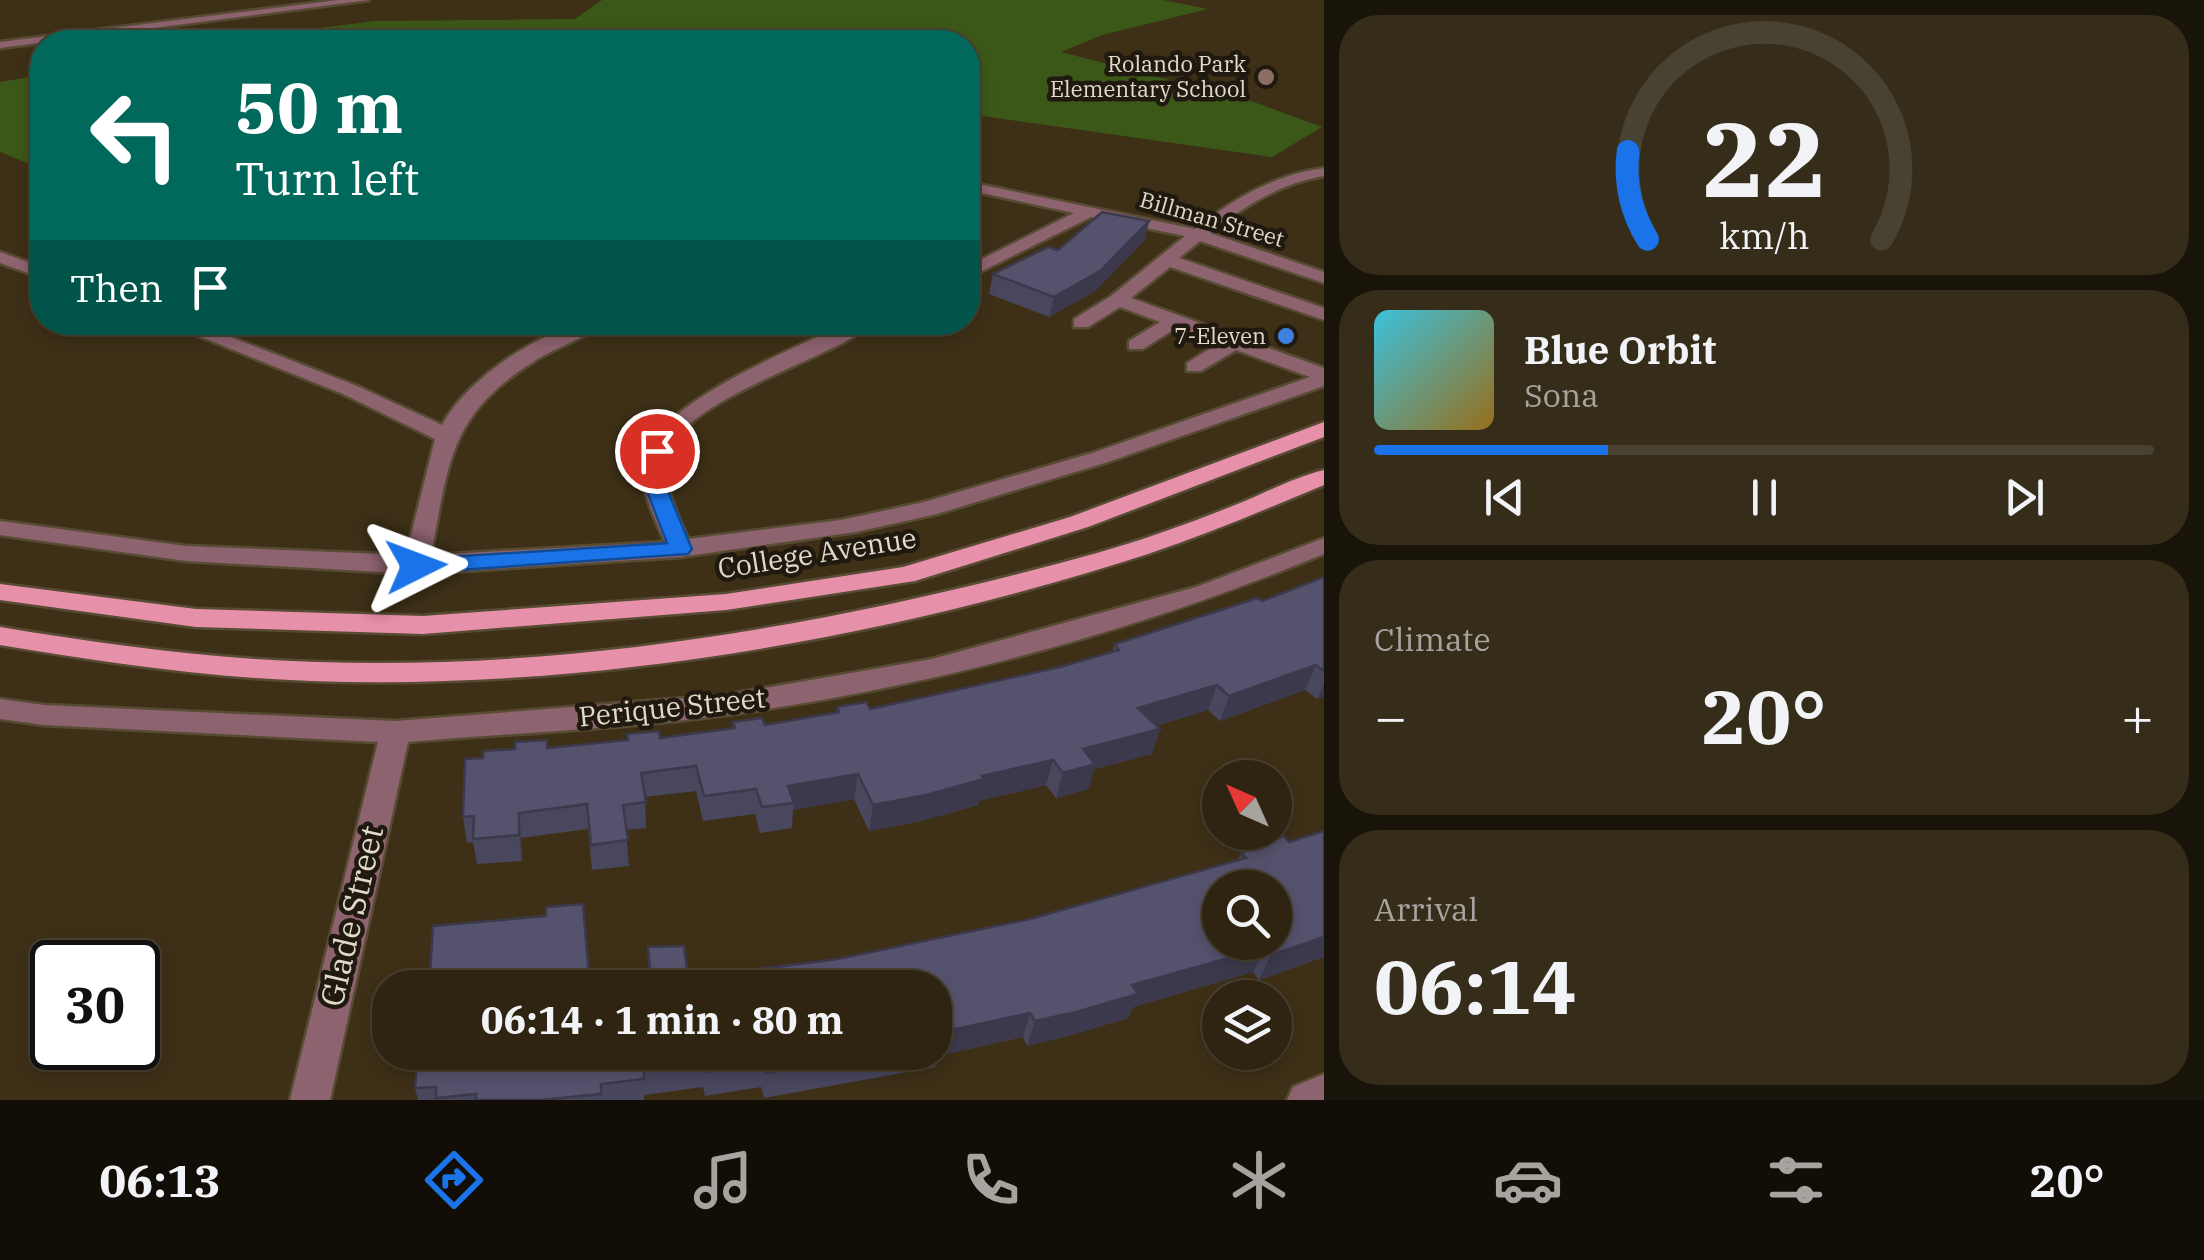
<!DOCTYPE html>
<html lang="en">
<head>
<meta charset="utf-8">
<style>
	body { margin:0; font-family:"IBM Plex Serif",serif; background:#362c1a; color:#f1f3f6; height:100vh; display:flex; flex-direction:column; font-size:38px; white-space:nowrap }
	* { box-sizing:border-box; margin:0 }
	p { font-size:32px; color:#a7a49f }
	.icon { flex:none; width:55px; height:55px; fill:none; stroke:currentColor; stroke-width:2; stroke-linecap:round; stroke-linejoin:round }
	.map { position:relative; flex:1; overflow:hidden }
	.side { display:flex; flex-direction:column; gap:15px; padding:15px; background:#191409; width:880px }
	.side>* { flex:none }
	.top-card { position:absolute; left:30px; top:30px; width:950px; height:305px; border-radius:40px; box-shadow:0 5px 15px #0003,0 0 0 2px #494131; background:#00695c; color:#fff; overflow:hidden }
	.needle { width:65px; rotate:315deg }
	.tools { position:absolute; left:1202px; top:760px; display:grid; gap:20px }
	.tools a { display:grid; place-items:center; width:90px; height:90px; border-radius:50%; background:#2e2411; box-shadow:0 5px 15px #0003,0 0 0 2px #494131; font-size:50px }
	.speed { position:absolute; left:30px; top:940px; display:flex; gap:20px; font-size:50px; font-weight:700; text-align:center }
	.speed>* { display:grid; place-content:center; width:130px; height:130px; border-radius:50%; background:#2e2411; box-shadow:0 5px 15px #0003,0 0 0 2px #494131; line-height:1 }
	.speed .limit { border:5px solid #111; border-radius:15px; background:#fff; color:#111 }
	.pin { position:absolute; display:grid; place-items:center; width:85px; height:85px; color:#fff; margin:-42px; border:5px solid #fff; border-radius:50%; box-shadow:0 2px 10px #0007 }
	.me { position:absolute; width:110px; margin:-55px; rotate:87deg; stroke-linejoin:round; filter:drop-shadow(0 0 8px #0008) }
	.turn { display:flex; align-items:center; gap:35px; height:210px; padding:0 40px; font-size:45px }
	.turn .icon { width:130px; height:130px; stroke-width:2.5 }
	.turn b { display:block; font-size:70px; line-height:85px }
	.then { display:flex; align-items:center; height:95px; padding:0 40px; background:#0003; gap:20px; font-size:38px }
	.big { font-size:75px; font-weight:700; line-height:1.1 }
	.side .widget { flex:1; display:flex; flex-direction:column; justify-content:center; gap:15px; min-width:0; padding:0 35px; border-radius:40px; background:#362c1a }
	.side .dial { align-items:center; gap:0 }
	.dial svg { height:260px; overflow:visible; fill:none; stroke:#494131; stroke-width:7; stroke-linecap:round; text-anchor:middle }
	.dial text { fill:#f1f3f6; stroke:none }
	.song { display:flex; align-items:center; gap:30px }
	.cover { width:120px; height:120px; border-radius:15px; background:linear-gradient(135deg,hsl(190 70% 55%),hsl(40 70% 35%)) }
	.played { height:10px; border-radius:5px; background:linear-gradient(90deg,#1a73e8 30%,#494131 30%) }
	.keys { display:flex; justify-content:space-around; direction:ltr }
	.heat { display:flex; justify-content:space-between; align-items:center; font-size:55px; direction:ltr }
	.trip { position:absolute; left:372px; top:970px; width:580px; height:100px; border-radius:40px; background:#2e2411; box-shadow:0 5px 15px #0003,0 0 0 2px #494131; font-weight:700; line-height:100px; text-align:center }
	.tabs { display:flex; height:160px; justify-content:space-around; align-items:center; background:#120e07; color:#a7a49f }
	.tabs .icon { width:70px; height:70px }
	.tabs .on { color:#1a73e8 }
	.tabs b { font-size:45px; color:#f1f3f6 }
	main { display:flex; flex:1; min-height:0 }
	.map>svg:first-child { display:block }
</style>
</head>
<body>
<main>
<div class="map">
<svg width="1324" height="1100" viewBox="0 0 1324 1100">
	<rect width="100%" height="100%" fill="#3e3017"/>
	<path fill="#3c5818" d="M 602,0 L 1163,0 L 1208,9 L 1102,35 L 1061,52 L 1251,101 L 1322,127 L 1272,157 L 968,114 L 968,42 L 606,42 L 579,29 L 209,42 L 375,21 L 575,19 Z
		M 42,75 L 42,169 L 0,152 L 0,82 Z"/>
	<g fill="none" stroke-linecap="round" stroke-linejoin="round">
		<g stroke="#584b34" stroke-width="5">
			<path id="minor" d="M 338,0 L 369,0 L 0,48 L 0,42 Z
				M 1324,168 L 1324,176 C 1280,183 1245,206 1210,233 L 1324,272 L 1324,283 L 1200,241 L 1179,258 L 1324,308 L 1324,320 L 1170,267 L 1131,298 L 1324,368 L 1324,386 L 1108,462 L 937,514 L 856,532 L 680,557 L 416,574 L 186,561 L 0,535 L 0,521 L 186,546 L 406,555 L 435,439 L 343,394 L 164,322 L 192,322 L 357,386 L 442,425 C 468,377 549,322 604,322 C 586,338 557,347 536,360 C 449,414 449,461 431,555 L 665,542 C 654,517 636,482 646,453 C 664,400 799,346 850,322 L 875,322 C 835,359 677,399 667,458 C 663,486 677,514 688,539 L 841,520 L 924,502 L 1092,453 L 1310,377 L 1236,350 L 1201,371 L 1187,371 L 1187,363 L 1219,343 L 1176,328 L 1143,349 L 1129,349 L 1129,341 L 1160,322 L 1120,307 L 1088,327 L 1074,327 L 1074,319 L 1111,296 L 1185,236 L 1091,217 L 968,278 L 968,266 L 1074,213 L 968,190 L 968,182 L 1195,229 C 1235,198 1274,175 1324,168 Z
				M 0,252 L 42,267 L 42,278 L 0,263 Z
				M 1324,538 L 1324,554 C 1134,632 929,688 725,715 C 620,729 513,733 408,742 L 330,1100 L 290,1100 L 378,742 L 44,725 L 0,719 L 0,699 L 44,705 L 395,721 L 725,695 L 932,659 L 1196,587 Z
				M 1324,1074 L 1324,1100 L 1287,1100 L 1293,1087 Z"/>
		</g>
		<g stroke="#584b34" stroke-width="5">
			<path id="major" d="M 1324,422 L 1324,437 L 1088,527 L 915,581 L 726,610 L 423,634 L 196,627 L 0,600 L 0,584 L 196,609 L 423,616 L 726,594 L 903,567 L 1070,517 Z
				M 1324,470 L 1324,485 C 1266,509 1208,534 1148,554 C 870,644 547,698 255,678 C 169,672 85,659 0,645 L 0,627 C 85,641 169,653 255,659 C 539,678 824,628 1097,553 C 1146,539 1193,522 1240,503 C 1267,492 1295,477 1324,470 Z"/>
		</g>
		<use href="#minor" fill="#8d636f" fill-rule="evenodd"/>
		<use href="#major" fill="#e790aa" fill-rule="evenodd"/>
	</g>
	<path fill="#49475e" d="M 1149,221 L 1145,240 L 1095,291 L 1049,317 L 989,294 L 993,274 L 1058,250 Z
		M 1324,577 L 1324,696 L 1317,699 L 1305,690 L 1220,721 L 1208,710 L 1156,726 L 1160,729 L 1152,754 L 1094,769 L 1088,789 L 1056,798 L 1046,785 L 979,801 L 978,805 L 921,821 L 869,831 L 854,799 L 793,810 L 792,828 L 760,833 L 755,814 L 703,821 L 696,791 L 645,797 L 646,828 L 626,830 L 629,866 L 592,870 L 588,829 L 521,838 L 522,861 L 477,864 L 473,842 L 467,843 L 463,817 L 483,758 L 548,748 L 627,740 L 627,734 L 660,738 L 733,728 L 733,722 L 765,725 L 836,713 L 837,707 L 870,709 L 1060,667 L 1112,652 L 1115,644 L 1262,601 Z
		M 1324,831 L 1324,957 L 1259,980 L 1253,972 L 1133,1007 L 1128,1018 L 1068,1036 L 1027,1046 L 1023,1037 L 938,1056 L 935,1067 L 764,1098 L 761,1087 L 705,1096 L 703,1087 L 644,1095 L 644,1100 L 418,1100 L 415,1088 L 418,1052 L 935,1052 L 935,988 L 649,982 L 648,947 L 688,978 L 838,959 L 1030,919 L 1238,860 L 1241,853 L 1289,842 Z"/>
	<path fill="#3c394c" d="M 1149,221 L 1145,240 L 1095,291 L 1049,317 L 1054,297 Z
		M 1316,665 L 1305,690 L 1220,721 L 1229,696 Z
		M 1324,684 L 1324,696 L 1317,699 Z
		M 1217,685 L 1208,710 L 1130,734 L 1138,708 Z
		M 1160,729 L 1152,754 L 1094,769 L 1088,789 L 1056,798 L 1063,773 L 1083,749 Z
		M 1053,760 L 1046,785 L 979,801 L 978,805 L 921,821 L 869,831 L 873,805 L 982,776 Z
		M 858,774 L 854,799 L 793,810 L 794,803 L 788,786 Z
		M 519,813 L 521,838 L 522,861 L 519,835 Z
		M 1324,937 L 1324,957 L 1259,980 L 1271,955 Z
		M 1265,948 L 1253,972 L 1133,1007 L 1128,1018 L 1068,1036 L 1027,1046 L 1035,1021 L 1132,985 Z
		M 1030,1013 L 1023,1037 L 938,1056 L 941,1043 L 937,1033 Z"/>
	<path fill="#55526d" stroke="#3c394c" stroke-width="2.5" fill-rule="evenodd" d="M 1102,212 L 1149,221 L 1100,271 L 1054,297 L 993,274 L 1048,247 L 1058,250 Z
		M 1324,577 L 1324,671 L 1316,665 L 1229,696 L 1217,685 L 1138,708 L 1160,729 L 1083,749 L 1095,764 L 1063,773 L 1053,760 L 982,776 L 984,779 L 926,795 L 873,805 L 858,774 L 788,786 L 794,803 L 762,807 L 756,789 L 704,796 L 696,766 L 641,773 L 646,802 L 623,805 L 628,840 L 591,845 L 587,804 L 519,813 L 519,835 L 473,839 L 474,816 L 463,817 L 465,759 L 483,758 L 483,751 L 515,749 L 515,742 L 547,740 L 547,748 L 628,740 L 627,734 L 659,731 L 660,738 L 735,728 L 733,722 L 762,718 L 765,725 L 839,712 L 837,707 L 866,702 L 870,709 L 1060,667 L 1119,650 L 1115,644 L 1258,598 L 1262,601 Z
		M 1324,831 L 1324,937 L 1271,955 L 1265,948 L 1132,985 L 1138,994 L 1076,1012 L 1035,1021 L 1030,1013 L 937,1033 L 941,1043 L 935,1044 L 935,988 L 596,988 L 651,981 L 648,947 L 684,946 L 688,978 L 838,959 L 1030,919 L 1246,858 L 1241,853 L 1284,836 L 1289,842 ZM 1220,888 L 1275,888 L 1275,942 L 1220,942 Z
		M 583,904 L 590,988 L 429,988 L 433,926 L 546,916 L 546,907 Z
		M 418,1052 L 885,1052 L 766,1073 L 763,1063 L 706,1072 L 704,1063 L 644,1070 L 644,1079 L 601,1084 L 601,1094 L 541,1100 L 476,1100 L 476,1094 L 436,1098 L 436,1087 L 415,1088 Z"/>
	<path fill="#1a73e8" stroke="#114b97" stroke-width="2.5" d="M 657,445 L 667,451 L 669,494 L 692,549 L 688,554 L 416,573 L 404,566 L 416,559 L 667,543 L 648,494 L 647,451 Z"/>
	<circle fill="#8d6e63" stroke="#20190f" stroke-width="4" cx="1266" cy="77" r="10"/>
	<circle fill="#3f7fe0" stroke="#20190f" stroke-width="4" cx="1286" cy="336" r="10"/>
	<g text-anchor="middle" stroke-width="9" stroke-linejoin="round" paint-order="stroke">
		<g font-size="22" fill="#e1d9ca" stroke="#20190f" text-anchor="end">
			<text x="1246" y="72">Rolando Park<tspan x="1246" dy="25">Elementary School</tspan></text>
			<text x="1266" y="344">7-Eleven</text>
		</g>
		<g font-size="22" fill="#e1d9ca" stroke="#20190f">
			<text transform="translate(1212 219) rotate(16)" y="8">Billman Street</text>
		</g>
		<g font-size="28" fill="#e1d9ca" stroke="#20190f">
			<text transform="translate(817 553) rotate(-9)" y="10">College Avenue</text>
			<text transform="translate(672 707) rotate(-6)" y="10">Perique Street</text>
		</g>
		<g font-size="32" fill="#e1d9ca" stroke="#20190f">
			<text transform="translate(352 916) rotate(-77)" y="11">Glade Street</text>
		</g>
	</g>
</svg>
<div class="tools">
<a><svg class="needle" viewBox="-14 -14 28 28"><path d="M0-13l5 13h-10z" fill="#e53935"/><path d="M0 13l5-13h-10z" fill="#a7a49f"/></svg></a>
<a><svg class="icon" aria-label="search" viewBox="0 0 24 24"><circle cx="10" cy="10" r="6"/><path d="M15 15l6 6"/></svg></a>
<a><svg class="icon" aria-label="layers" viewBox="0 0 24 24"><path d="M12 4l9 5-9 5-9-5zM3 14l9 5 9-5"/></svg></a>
</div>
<div class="speed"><div class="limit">30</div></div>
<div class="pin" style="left:657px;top:451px;background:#d93025"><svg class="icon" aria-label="arrive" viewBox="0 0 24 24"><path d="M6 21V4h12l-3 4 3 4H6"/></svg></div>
<svg class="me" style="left:416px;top:566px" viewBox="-20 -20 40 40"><path d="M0-17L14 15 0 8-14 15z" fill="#1a73e8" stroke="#fff" stroke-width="4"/></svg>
<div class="trip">06:14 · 1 min · 80 m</div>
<div class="top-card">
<div class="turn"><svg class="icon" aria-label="left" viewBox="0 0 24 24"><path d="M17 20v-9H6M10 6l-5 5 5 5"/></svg><div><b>50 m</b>Turn left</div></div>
<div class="then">Then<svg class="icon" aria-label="arrive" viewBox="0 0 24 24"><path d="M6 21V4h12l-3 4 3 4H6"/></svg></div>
</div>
</div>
<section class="side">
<div class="widget dial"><svg viewBox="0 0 100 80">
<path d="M14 69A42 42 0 1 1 86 69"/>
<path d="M14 69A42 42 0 0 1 8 42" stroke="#1a73e8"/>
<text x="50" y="56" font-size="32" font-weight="700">22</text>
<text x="50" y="72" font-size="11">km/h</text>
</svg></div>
<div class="widget">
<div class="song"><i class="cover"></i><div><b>Blue Orbit</b><p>Sona</p></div></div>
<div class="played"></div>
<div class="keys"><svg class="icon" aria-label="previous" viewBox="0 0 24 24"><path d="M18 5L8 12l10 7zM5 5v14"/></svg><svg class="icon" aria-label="pause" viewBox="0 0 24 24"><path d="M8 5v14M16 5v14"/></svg><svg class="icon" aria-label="next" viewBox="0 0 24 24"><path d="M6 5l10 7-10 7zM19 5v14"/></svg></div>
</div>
<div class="widget"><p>Climate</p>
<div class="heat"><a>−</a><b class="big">20°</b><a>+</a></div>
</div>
<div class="widget"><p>Arrival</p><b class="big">06:14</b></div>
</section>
</main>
<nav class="tabs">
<b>06:13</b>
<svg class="icon on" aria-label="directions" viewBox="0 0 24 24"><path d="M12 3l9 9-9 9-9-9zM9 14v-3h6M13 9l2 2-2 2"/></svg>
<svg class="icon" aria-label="music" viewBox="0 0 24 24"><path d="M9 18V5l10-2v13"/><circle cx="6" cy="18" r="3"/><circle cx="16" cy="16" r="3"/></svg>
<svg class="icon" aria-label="phone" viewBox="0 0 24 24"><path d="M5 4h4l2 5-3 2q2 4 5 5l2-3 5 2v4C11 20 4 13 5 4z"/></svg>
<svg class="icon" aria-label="climate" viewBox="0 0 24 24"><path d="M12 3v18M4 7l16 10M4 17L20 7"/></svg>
<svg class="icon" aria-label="car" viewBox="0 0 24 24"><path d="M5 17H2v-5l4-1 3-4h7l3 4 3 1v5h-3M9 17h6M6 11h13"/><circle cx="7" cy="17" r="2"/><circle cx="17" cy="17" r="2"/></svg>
<svg class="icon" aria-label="filters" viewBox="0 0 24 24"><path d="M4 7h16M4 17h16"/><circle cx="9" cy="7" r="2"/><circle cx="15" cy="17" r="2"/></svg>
<b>20°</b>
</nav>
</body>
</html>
